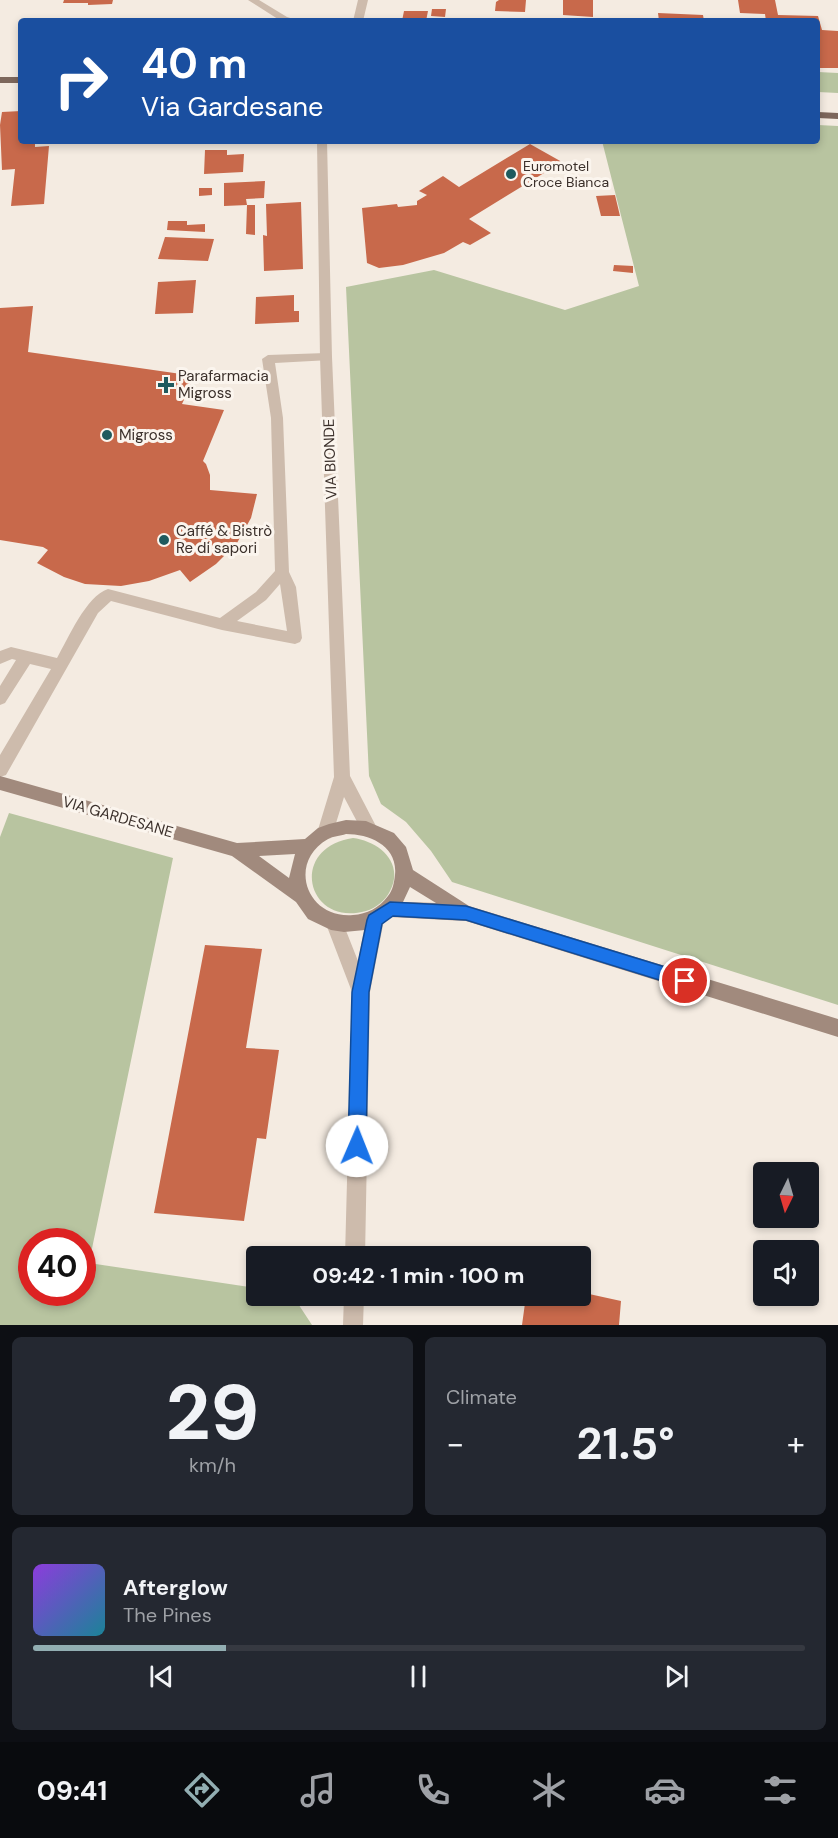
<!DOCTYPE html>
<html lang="en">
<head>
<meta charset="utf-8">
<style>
	body { margin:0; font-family:"DM Sans",sans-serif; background:#242831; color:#f1f3f6; height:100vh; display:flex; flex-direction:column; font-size:22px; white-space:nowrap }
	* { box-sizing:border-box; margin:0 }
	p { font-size:20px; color:#9ea1a6 }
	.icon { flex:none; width:33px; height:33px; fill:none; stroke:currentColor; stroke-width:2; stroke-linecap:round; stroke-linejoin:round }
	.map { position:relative; height:1325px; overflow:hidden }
	.side { display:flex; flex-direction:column; gap:12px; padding:12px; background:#0d0f14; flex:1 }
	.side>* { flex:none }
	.guide { position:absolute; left:18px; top:18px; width:802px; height:126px; border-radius:6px; box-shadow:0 3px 9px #0003; background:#1a4fa0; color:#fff; overflow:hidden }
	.needle { width:39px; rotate:185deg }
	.buttons { position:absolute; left:753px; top:1162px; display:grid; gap:12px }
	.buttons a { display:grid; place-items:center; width:66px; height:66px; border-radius:6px; background:#171b24; box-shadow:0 3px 9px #0003; font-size:30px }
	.speed { position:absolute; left:18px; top:1228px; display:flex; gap:12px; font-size:30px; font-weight:700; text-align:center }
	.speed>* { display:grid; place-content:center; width:78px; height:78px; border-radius:50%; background:#171b24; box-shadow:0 3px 9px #0003; line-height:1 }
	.speed .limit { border:9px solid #d22; background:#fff; color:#111 }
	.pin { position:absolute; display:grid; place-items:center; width:51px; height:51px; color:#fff; margin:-26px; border:3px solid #fff; border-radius:50%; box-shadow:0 2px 6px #0007 }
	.me { position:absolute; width:66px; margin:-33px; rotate:1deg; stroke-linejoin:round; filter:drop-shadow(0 0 4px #0008) }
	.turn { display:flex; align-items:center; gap:21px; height:126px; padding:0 24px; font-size:27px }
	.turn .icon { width:78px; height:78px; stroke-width:2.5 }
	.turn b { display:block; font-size:42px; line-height:51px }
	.big { font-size:45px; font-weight:700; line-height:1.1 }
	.side .widget { flex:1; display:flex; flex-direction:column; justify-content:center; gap:9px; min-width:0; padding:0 21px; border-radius:9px; background:#242831 }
	.side .dial { align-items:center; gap:0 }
	.dial b { font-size:78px; line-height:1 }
	.song { display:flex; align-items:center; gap:18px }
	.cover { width:72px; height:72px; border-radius:9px; background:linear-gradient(135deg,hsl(270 70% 55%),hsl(190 70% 35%)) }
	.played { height:6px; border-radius:3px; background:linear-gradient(90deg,#92aeb2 25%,#363941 25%) }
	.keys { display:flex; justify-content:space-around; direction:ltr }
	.heat { display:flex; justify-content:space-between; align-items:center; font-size:33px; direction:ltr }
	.side .tiles { flex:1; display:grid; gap:12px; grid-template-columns:1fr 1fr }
	.widget:last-child { grid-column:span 2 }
	.trip { position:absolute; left:246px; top:1246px; width:345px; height:60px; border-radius:6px; background:#171b24; box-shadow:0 3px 9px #0003; font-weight:700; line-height:60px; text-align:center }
	.tab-bar { display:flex; height:96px; justify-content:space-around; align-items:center; background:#090b0e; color:#9ea1a6 }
	.tab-bar .icon { width:42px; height:42px }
	.tab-bar .on { color:#92aeb2 }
	.tab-bar b { font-size:27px; color:#f1f3f6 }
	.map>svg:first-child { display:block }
</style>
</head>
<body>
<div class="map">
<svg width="838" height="1325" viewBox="0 0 838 1325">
	<rect width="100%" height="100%" fill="#f4ebe1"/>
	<path fill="#b8c4a0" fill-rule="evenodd" d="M 818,72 L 838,73 L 838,93 L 818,92 Z
		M 818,125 L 838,126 L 838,1005 L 452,882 L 431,851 L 406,822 L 381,804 L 369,776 L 346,287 L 434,270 L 565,310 L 639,286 L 602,141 L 818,141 Z
		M 9,813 L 173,858 L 89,1263 L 256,1288 L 256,1296 L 293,1296 L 312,1325 L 0,1325 L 0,837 ZM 32,1242 L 82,1242 L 82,1293 L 32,1293 Z
		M 353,838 C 378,841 405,862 390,891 C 386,900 376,908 366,911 C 307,928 287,848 353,838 Z"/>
	<path fill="#c8694b" d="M 64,0 L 113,0 L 112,4 L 88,5 L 88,3 L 63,3 Z
		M 499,0 L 526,0 L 525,12 L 495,11 L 496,2 Z
		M 563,0 L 593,0 L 593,17 L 563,15 Z
		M 738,0 L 775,0 L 778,15 L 818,16 L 822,30 L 838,31 L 838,68 L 819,68 L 818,21 L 766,21 L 765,14 L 740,13 Z
		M 432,9 L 446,9 L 445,17 L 431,16 Z
		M 404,11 L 428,11 L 426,21 L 402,21 Z
		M 658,13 L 703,15 L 704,21 L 659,21 Z
		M 21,111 L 21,141 L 35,141 L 35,147 L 49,146 L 44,204 L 11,206 L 15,169 L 2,170 L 0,125 L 2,112 Z
		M 530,144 L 562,162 L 469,219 L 491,233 L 470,245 L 463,242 L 444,253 L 403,265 L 379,268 L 367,263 L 362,208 L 397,204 L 398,207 L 417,205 L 417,201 L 427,195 L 419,191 L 443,176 L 459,187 Z
		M 205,150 L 227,150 L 227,155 L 244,154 L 243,172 L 204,174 Z
		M 265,181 L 264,198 L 246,199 L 247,205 L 224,206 L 224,183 Z
		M 199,188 L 212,188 L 212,195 L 199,196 Z
		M 615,195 L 620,216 L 601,216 L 596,196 Z
		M 301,202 L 303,269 L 264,271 L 263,235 L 267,236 L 266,204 Z
		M 247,205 L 255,205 L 255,235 L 246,234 Z
		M 168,221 L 187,221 L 187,225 L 205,224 L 205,232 L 167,230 Z
		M 165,237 L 214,239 L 208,261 L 158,259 Z
		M 614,265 L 633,266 L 633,273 L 613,271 Z
		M 196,280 L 193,313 L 155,314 L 158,282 Z
		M 294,295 L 294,311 L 299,311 L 299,322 L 255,324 L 256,297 Z
		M 33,306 L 28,352 L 195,376 L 182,404 L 224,410 L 203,461 L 206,464 L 210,475 L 210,490 L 257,494 L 251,518 L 237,543 L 216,564 L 190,582 L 180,570 L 149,581 L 121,586 L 85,584 L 64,577 L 37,563 L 48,550 L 43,547 L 0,540 L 0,308 Z
		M 205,945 L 262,949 L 246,1048 L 279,1050 L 266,1139 L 257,1138 L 244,1221 L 154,1213 Z
		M 580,1292 L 621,1301 L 619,1325 L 522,1325 L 526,1296 L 580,1296 Z"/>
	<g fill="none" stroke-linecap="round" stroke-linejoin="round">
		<path fill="#cdbbac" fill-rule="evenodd" d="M 326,353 L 330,354 L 332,357 L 330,360 L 275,363 L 283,418 L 289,572 L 296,587 L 302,638 L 300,642 L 295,644 L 222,630 L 111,601 L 98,613 L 6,775 L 0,777 L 0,755 L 51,669 L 30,664 L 5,703 L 0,705 L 0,686 L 16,660 L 12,659 L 0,664 L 0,651 L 11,647 L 57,658 C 68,639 86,596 108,589 L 220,618 L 256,592 L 275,571 L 271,418 L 262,359 L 268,355 ZM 280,584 L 287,631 L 237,621 L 266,600 Z"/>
		<path fill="#cdbbac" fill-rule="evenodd" d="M 248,0 L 259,0 L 287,17 L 300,21 L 281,21 Z"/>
		<path fill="#cdbbac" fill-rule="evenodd" d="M 358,0 L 368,0 L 363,21 L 353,21 Z
			M 317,141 L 327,141 L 332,357 L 350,776 L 377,828 L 375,833 L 369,835 L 363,833 L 344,797 L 333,833 L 331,838 L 325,840 L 319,838 L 317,833 L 334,777 L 320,357 Z
			M 375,912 L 381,914 L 384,920 L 370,992 L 365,1257 L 345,1257 L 352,992 L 326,924 L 329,918 L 335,916 L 341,918 L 358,961 L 366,920 L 369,914 Z
			M 344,1296 L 364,1296 L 363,1325 L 343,1325 Z"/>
		<path fill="#a18a7d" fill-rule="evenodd" d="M 0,776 L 237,843 L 305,839 L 318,828 L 329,824 L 346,820 L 366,821 L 394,833 L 406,847 L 413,870 L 469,906 L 838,1019 L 838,1037 L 466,921 L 391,917 L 365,930 L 344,932 L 331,930 L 308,919 L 296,902 L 232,856 L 0,790 ZM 346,834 C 370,834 398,846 395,875 C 394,883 393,890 388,896 C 379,908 367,914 353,915 C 306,919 287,862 328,839 C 333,836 340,836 346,834 ZM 295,854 L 289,878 L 259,856 ZM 410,887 L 436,903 L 403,902 Z"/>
		<path fill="#7d675c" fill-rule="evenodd" d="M 0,77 L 21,77 L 21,83 L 0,83 Z
			M 818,112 L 838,113 L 838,119 L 818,118 Z"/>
	</g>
	<path fill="#1a73e8" stroke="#114b97" stroke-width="1.5" d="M 390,902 L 466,906 L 685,973 L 690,975 L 693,981 L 690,986 L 685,988 L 466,920 L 393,916 L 382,924 L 369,992 L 366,1146 L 363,1153 L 357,1155 L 351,1153 L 348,1146 L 352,992 L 367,920 L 369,915 Z"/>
	<g fill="#1f5a5e" stroke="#fbf5ee" stroke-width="2">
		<circle cx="511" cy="174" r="6"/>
		<path d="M163 376h6v6h6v6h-6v6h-6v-6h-6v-6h6z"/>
		<circle cx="107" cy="435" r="6"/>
		<circle cx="164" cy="540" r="6"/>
	</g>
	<g text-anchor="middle" stroke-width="6" stroke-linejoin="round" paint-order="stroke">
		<g font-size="14" fill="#3b302b" stroke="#fbf5ee" text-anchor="start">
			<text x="523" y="171">Euromotel<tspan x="523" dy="16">Croce Bianca</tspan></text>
		</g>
		<g font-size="15" fill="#3b302b" stroke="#fbf5ee" text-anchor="start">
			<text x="178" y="381">Parafarmacia<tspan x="178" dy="17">Migross</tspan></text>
			<text x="119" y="440">Migross</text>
			<text x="176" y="536">Caffé &amp; Bistrò<tspan x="176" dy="17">Re di sapori</tspan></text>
		</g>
		<g font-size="15" fill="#3b302b" stroke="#fbf5ee">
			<text transform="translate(330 459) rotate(-92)" y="5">VIA BIONDE</text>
			<text transform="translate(118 817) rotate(16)" y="5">VIA GARDESANE</text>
		</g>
	</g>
</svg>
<div class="buttons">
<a><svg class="needle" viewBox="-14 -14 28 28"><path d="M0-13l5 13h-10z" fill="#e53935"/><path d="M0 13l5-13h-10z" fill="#9ea1a6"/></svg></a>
<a><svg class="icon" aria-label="sound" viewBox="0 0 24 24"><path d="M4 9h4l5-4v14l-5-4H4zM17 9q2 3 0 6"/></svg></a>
</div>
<div class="speed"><div class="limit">40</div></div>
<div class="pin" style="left:685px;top:981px;background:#d93025"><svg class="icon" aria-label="arrive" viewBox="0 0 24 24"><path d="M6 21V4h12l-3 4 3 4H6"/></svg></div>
<svg class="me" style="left:357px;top:1146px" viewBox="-20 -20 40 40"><circle r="19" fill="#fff"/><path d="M0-13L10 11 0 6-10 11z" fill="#1a73e8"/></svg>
<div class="trip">09:42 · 1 min · 100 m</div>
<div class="guide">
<div class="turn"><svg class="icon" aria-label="right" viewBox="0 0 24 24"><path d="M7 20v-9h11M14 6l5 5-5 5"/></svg><div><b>40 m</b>Via Gardesane</div></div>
</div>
</div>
<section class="side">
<div class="tiles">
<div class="widget dial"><b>29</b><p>km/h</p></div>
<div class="widget"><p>Climate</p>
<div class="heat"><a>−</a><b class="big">21.5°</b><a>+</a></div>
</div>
<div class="widget">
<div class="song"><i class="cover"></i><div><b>Afterglow</b><p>The Pines</p></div></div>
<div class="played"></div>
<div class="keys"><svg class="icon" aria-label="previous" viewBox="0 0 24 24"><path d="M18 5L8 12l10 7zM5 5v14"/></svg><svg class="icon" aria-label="pause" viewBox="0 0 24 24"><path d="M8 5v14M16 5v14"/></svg><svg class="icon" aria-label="next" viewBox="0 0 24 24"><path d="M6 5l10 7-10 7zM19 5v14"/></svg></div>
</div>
</div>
</section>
<nav class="tab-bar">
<b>09:41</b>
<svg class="icon on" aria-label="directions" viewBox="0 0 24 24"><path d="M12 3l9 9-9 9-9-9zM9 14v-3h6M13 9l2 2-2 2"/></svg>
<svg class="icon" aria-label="music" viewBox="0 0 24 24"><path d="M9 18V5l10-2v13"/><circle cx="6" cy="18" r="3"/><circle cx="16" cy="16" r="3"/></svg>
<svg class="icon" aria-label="phone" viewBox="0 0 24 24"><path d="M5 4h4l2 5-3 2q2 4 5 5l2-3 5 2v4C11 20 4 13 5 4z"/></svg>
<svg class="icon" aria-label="climate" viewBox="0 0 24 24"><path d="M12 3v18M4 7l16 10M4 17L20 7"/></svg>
<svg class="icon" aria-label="car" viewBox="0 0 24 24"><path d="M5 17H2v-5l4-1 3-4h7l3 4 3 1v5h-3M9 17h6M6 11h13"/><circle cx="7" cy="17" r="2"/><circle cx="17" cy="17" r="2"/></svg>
<svg class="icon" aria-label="filters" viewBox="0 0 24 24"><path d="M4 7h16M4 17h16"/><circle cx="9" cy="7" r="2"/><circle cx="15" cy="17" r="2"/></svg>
</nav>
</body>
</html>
